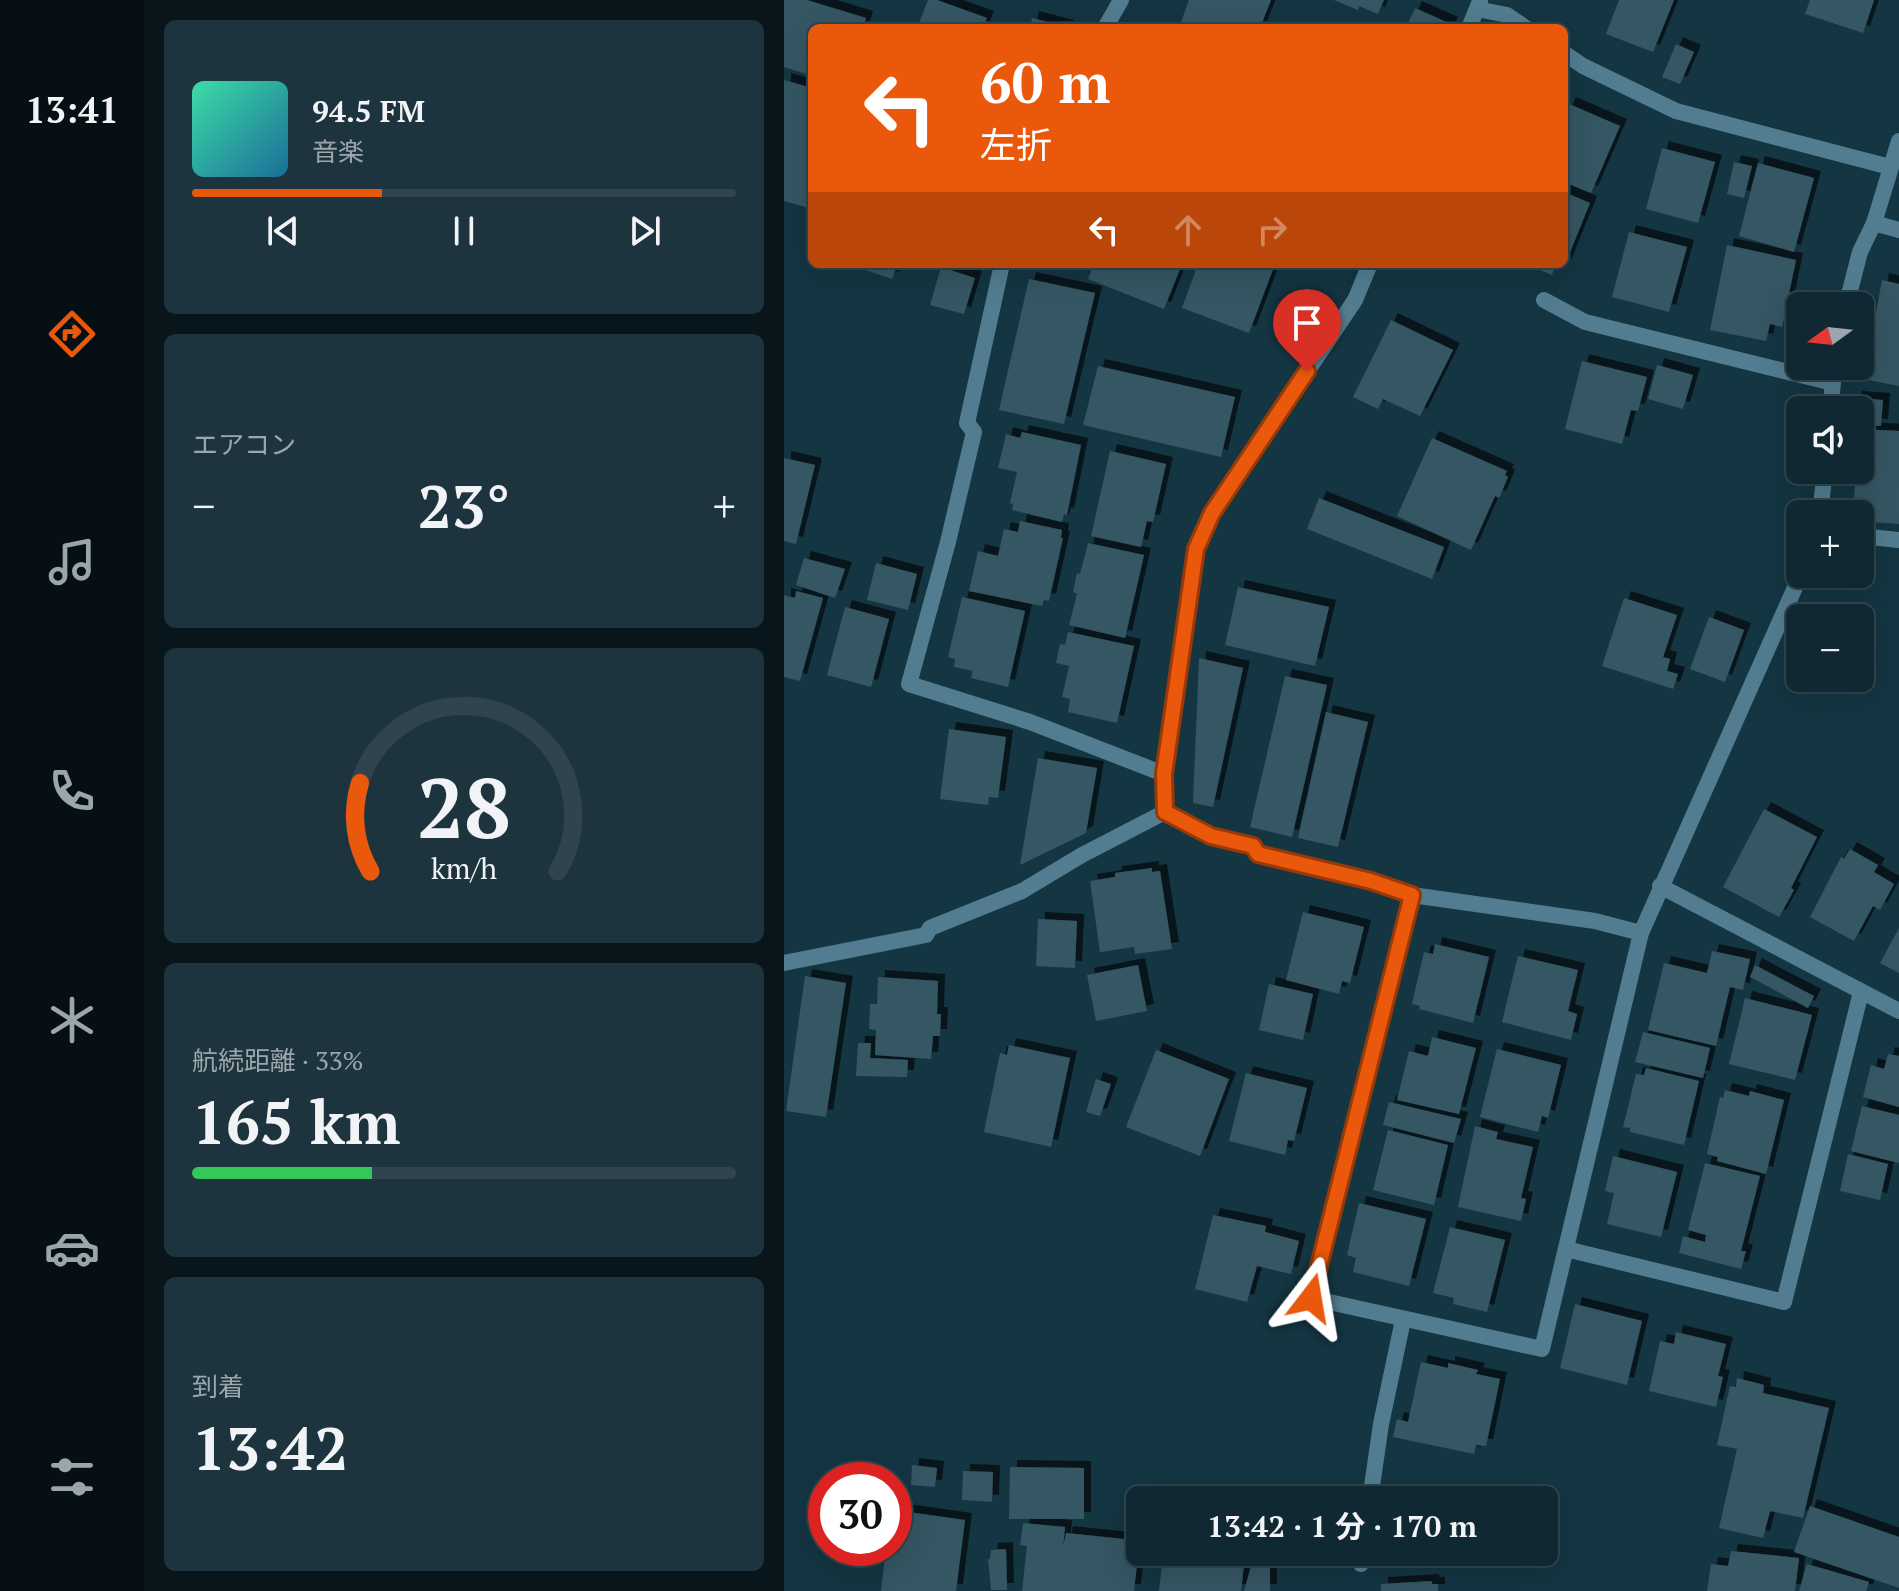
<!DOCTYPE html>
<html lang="ja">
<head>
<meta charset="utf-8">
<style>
	body { margin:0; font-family:"PT Serif","Noto Sans JP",serif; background:#1d343e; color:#f1f3f6; height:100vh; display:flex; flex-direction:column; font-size:30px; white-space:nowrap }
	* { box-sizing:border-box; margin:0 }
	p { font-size:26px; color:#9ba6ac }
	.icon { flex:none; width:44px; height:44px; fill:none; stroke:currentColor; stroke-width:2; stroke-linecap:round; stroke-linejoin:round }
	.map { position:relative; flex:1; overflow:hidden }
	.sheet { display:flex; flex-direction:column; gap:20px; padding:20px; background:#08161c; width:640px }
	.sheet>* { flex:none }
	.hud { position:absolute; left:24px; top:24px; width:760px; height:244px; border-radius:12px; box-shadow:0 8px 32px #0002,0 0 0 2px #2f444d; background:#ea580c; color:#fff; overflow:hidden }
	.needle { width:52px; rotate:255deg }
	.controls { position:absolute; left:1002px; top:292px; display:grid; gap:16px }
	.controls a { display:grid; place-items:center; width:88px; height:88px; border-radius:12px; background:#0f2832; box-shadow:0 8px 32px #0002,0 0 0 2px #2f444d; font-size:40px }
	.speed { position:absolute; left:24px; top:1462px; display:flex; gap:16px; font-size:40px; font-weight:700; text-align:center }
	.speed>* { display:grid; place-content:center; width:104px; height:104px; border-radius:50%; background:#0f2832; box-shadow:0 8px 32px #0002,0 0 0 2px #2f444d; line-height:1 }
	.speed .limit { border:12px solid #d22; background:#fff; color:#111 }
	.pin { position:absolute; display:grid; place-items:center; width:68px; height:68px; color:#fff; margin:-82px -34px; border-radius:50% 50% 50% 0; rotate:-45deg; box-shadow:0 0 8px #0007 }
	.pin .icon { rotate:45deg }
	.me { position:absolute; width:88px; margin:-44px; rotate:14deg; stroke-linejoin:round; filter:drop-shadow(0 0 6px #0008) }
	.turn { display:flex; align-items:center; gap:28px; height:168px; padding:0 40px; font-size:36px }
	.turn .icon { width:104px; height:104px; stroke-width:2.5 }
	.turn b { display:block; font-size:56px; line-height:68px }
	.lanes { display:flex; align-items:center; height:76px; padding:0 40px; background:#0003; justify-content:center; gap:40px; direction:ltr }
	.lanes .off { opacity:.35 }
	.big { font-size:60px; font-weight:700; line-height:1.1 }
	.sheet .card { flex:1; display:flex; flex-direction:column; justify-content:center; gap:12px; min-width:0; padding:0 28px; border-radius:12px; background:#1d343e }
	.sheet .dial { align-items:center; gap:0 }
	.dial svg { height:208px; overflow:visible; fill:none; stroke:#2f444d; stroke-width:7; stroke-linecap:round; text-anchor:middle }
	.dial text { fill:#f1f3f6; stroke:none }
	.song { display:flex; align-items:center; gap:24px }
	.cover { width:96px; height:96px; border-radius:12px; background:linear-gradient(135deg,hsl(160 70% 55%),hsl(200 70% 35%)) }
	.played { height:8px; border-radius:4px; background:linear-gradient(90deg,#ea580c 35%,#2f444d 35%) }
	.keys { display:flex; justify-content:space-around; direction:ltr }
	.heat { display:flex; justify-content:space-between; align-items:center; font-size:44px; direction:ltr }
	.charge { height:12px; border-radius:6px; background:linear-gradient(90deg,#34c759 33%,#2f444d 0) }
	.trip { position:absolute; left:342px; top:1486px; width:432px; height:80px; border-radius:12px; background:#0f2832; box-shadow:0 8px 32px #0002,0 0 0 2px #2f444d; font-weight:700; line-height:80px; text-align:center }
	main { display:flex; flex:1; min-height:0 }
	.menu { display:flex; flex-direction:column; width:144px; justify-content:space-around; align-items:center; background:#061014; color:#9ba6ac }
	.menu .icon { width:56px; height:56px }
	.menu .active { color:#ea580c }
	.menu b { font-size:36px; color:#f1f3f6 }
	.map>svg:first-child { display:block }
</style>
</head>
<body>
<main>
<nav class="menu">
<b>13:41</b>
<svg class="icon active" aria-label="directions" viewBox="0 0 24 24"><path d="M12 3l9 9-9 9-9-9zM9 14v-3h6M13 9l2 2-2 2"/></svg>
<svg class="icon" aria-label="music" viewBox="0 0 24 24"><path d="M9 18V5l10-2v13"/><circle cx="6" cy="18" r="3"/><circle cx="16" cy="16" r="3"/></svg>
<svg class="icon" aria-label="phone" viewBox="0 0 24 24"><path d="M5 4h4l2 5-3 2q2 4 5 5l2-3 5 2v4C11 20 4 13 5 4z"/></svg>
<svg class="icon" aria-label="climate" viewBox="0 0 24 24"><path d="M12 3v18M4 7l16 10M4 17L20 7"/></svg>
<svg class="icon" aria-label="car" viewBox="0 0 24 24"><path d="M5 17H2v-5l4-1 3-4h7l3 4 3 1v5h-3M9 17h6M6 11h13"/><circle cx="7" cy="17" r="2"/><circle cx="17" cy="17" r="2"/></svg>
<svg class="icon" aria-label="filters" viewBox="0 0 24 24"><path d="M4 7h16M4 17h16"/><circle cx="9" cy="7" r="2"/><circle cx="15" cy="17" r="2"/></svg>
</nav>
<section class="sheet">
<div class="card">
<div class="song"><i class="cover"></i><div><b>94.5 FM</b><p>音楽</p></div></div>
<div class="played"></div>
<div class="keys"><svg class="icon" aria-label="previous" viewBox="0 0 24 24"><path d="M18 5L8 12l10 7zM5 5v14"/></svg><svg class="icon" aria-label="pause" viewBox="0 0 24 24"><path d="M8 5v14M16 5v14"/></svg><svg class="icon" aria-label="next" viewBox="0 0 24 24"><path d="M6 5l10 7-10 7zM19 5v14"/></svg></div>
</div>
<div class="card"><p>エアコン</p>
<div class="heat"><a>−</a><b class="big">23°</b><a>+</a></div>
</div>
<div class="card dial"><svg viewBox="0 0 100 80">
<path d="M14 69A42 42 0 1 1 86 69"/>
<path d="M14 69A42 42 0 0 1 10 35" stroke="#ea580c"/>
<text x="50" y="56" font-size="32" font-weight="700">28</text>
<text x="50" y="72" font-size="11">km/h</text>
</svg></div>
<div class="card"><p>航続距離 · 33%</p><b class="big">165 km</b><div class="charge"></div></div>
<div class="card"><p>到着</p><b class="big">13:42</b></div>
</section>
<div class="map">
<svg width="1115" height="1591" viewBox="0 0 1115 1591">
	<defs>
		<filter id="shadow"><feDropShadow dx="7" dy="-7" stdDeviation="0" flood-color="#0009"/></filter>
	</defs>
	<rect width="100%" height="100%" fill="#143542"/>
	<path fill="#365664" filter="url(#shadow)" d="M 0,0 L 23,0 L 82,18 L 79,28 L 28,28 L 28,76 L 0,67 Z
		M 144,0 L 153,0 L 203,18 L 199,28 L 133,28 Z
		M 405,0 L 487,0 L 476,28 L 413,28 L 397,22 Z
		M 550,0 L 600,0 L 594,14 L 575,6 L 574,10 Z
		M 835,0 L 890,0 L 869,52 L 822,34 Z
		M 1026,0 L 1090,0 L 1079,33 L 1021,14 Z
		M 631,8 L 667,24 L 665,28 L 622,28 Z
		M 248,18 L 283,27 L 283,28 L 246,28 Z
		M 892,44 L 910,52 L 896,84 L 878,77 Z
		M 0,80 L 28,88 L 28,209 L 0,201 Z
		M 785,104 L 836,126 L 807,193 L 780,182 L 780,115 Z
		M 878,148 L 931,162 L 914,223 L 862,209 Z
		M 950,162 L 968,166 L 960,198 L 943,194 Z
		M 974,163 L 1030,178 L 1010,252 L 955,236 Z
		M 780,192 L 806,203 L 780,267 Z
		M 845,232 L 903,247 L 885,312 L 828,297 Z
		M 943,245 L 1012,260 L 998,327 L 986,324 L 982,341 L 926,330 Z
		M 64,264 L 113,264 L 108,279 Z
		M 310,264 L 398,264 L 380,309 L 304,279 Z
		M 414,264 L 491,264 L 465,333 L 398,308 Z
		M 741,264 L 772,264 L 768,275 Z
		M 157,267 L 191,278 L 180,314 L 146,305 Z
		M 245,279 L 311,293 L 280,424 L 215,410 Z
		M 1098,280 L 1115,284 L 1115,386 L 1079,379 L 1085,348 L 1078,346 L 1084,316 L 1091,318 Z
		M 607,320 L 669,350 L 636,416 L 599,399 L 594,409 L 569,397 Z
		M 798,361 L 863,377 L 854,411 L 847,410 L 838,444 L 781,429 Z
		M 873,365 L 909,375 L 899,409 L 864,399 Z
		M 314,366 L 451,397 L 437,457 L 299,425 Z
		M 1071,398 L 1099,400 L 1097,426 L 1076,425 L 1076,410 L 1070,410 Z
		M 1076,429 L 1115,431 L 1115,524 L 1076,521 L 1076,514 L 1069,514 L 1072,470 L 1076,470 Z
		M 238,432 L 297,445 L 283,515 L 280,514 L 278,522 L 228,510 L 229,504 L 226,503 L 233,472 L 214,468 L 222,434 L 236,438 Z
		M 648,438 L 723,471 L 721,475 L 724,477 L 715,498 L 711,496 L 687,550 L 613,516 Z
		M 326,451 L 382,464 L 369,522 L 363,521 L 357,547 L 307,536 Z
		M 0,458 L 31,465 L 12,544 L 0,541 Z
		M 535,498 L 660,547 L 648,579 L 523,529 Z
		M 236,521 L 278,530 L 277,538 L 279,538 L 265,601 L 260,600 L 258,606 L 185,591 L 194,551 L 214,556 L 220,529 L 234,532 Z
		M 304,543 L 360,555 L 341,638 L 285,625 L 293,594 L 289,592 L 293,573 L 296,574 Z
		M 20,558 L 61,569 L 51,598 L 12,585 Z
		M 92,563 L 133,574 L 124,610 L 83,600 Z
		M 454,587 L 545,607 L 531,666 L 441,645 Z
		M 12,591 L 39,598 L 16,681 L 0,677 L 0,595 L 11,598 Z
		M 178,597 L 241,611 L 224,687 L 187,678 L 189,671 L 170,667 L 171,659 L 164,657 Z
		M 840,598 L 893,615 L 879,657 L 886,659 L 883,671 L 894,674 L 889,689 L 818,666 Z
		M 61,607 L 105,619 L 87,687 L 43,675 Z
		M 925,617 L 960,630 L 941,682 L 906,669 Z
		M 284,632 L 350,646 L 333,723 L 284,712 L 286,699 L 278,697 L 285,666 L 272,663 L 276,644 L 281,645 Z
		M 415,658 L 459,668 L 429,807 L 409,803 Z
		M 501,676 L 543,685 L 508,837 L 466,827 Z
		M 542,712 L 584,722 L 554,847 L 514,838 Z
		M 165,729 L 222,737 L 214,798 L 205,797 L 204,805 L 156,799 Z
		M 254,758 L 313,768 L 302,833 L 236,865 Z
		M 980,809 L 1033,837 L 1007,888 L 1010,890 L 995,917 L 939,887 Z
		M 1066,849 L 1094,865 L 1090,872 L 1110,884 L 1096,910 L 1089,906 L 1070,941 L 1026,917 L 1057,857 L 1060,859 Z
		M 368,868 L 368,872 L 376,871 L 388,949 L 351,954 L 350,947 L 316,952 L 306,881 L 331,877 L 331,873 Z
		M 519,912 L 580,927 L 566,983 L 558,981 L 555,994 L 502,980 Z
		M 254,919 L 293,921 L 291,968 L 252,966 Z
		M 1115,928 L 1115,973 L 1096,963 Z
		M 651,944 L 705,957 L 689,1023 L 635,1009 L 636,1006 L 628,1004 L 640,952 L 649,954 Z
		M 928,951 L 966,959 L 959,990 L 946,987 L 932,1046 L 864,1030 L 880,963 L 923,973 Z
		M 734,956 L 794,970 L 784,1011 L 793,1014 L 787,1040 L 718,1022 Z
		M 354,965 L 363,1011 L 312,1021 L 303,975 Z
		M 971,965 L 1030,996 L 1024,1008 L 966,977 Z
		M 21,976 L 62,983 L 42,1117 L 2,1111 Z
		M 94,977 L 154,981 L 153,1014 L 157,1014 L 156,1036 L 149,1036 L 147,1059 L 91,1055 L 92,1030 L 85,1029 L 86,1004 L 93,1004 Z
		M 485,984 L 529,994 L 519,1040 L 475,1030 Z
		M 961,998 L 1028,1015 L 1011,1080 L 945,1064 Z
		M 859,1032 L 926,1048 L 919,1078 L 851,1062 Z
		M 648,1037 L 692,1048 L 675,1114 L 613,1100 L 625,1051 L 644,1056 Z
		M 74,1043 L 87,1043 L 86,1058 L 124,1060 L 123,1077 L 72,1076 Z
		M 225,1045 L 286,1058 L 267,1147 L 200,1132 L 216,1053 L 223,1055 Z
		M 713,1049 L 777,1065 L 764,1118 L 758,1116 L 754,1132 L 696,1117 Z
		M 372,1050 L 445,1079 L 416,1156 L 342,1127 Z
		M 1104,1054 L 1115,1056 L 1115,1107 L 1079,1097 L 1087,1065 L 1100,1069 Z
		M 862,1068 L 915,1081 L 900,1145 L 846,1132 L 846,1128 L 839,1127 L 852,1074 L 860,1075 Z
		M 462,1073 L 523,1088 L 510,1141 L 504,1140 L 501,1155 L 445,1141 Z
		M 312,1079 L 327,1084 L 316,1116 L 302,1112 Z
		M 941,1090 L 965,1096 L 966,1091 L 1000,1100 L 982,1174 L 933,1161 L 934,1157 L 923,1154 L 936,1097 L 939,1098 Z
		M 605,1102 L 677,1119 L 670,1143 L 599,1125 Z
		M 1078,1106 L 1115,1115 L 1115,1163 L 1067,1151 Z
		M 691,1126 L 714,1132 L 712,1139 L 749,1147 L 737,1198 L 742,1199 L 737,1221 L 674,1207 Z
		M 604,1130 L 664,1145 L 650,1205 L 589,1190 Z
		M 1064,1154 L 1104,1164 L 1096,1200 L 1056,1191 Z
		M 829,1156 L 893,1172 L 877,1237 L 823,1224 L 830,1193 L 821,1191 Z
		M 921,1163 L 976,1176 L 957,1251 L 962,1251 L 957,1269 L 895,1253 L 899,1236 L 921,1242 L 922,1235 L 904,1230 Z
		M 575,1203 L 642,1219 L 625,1286 L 569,1272 L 572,1258 L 563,1255 Z
		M 429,1215 L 482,1226 L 481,1232 L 515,1241 L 507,1274 L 473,1266 L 463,1302 L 411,1289 Z
		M 666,1227 L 721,1240 L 703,1312 L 669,1304 L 670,1298 L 649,1293 Z
		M 791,1304 L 858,1321 L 843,1385 L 776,1368 Z
		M 892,1332 L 942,1344 L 934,1376 L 939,1377 L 932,1407 L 865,1391 L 876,1341 L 890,1344 Z
		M 637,1362 L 664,1368 L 664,1363 L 694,1370 L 692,1374 L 716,1379 L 702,1446 L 692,1445 L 690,1454 L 609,1437 L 613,1419 L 624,1422 Z
		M 953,1378 L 980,1385 L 979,1393 L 1045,1408 L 1019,1518 L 986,1511 L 979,1538 L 935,1528 L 953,1449 L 933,1445 L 946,1386 L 952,1387 Z
		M 128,1465 L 153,1468 L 151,1487 L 127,1485 Z
		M 226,1467 L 300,1468 L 300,1519 L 225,1519 Z
		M 179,1471 L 209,1472 L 208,1502 L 178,1500 Z
		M 1026,1506 L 1115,1537 L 1115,1588 L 1010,1552 Z
		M 110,1510 L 181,1520 L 172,1591 L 97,1591 L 102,1548 L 110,1548 Z
		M 239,1523 L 281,1527 L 279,1547 L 282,1533 L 349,1540 L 348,1554 L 354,1555 L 350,1591 L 238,1591 L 243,1546 L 236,1545 Z
		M 222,1549 L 223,1590 L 207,1590 L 204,1559 L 206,1559 L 207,1550 Z
		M 947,1551 L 1015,1558 L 1011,1591 L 923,1591 L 927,1564 L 944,1566 Z
		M 379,1556 L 460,1565 L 457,1591 L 375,1591 Z
		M 468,1563 L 486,1567 L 486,1591 L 460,1591 Z
		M 1023,1564 L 1085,1582 L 1082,1591 L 1015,1591 Z
		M 648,1581 L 648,1584 L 654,1584 L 654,1591 L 597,1591 L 597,1584 Z"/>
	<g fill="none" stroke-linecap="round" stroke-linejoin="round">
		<path stroke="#527d90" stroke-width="16" d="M 1076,536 L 1115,540"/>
		<path stroke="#527d90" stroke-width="16" d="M 693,9 L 723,15 L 742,28
			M 321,28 L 337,0
			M 685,28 L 696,1
			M 780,53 L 799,66 L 892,111 L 1106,167
			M 1090,223 L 1115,230
			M 218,264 L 183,423 L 190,432 L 164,542 L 125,684 L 246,722 L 380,774
			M 760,300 L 801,322 L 1049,383 L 1051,366
			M 1062,306 L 1076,252 L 1090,223 L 1115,141
			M 1046,410 L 1049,383
			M 1036,514 L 1041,470
			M 381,812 L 380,774 L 412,549 L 428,513 L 571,300 L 586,264
			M 876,886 L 1115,1011
			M 628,895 L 527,1298 L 758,1349 L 857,933
			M 0,963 L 142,935 L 146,928 L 238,891 L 298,855 L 381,812 L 427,836 L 469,846 L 474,854 L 587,881 L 628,895 L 811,921 L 857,933 L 1017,574
			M 782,1249 L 1000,1302 L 1077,992
			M 586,1500 L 597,1424 L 619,1320
			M 577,1564 L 579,1552"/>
	</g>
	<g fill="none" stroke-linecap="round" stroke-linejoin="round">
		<g stroke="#983908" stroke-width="20">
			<path id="route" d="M 523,371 L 428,513 L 412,549 L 380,774 L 381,812 L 427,836 L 469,846 L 474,854 L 587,881 L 628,895 L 527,1298"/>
		</g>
		<use href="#route" stroke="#ea580c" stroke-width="14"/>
	</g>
</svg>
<div class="controls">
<a><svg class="needle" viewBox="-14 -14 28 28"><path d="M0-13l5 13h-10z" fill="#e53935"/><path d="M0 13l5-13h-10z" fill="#9ba6ac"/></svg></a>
<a><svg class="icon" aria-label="sound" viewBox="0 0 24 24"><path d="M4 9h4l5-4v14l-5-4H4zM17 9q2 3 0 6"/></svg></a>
<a>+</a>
<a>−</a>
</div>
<div class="speed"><div class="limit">30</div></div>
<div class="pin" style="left:523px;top:371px;background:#d93025"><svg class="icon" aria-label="arrive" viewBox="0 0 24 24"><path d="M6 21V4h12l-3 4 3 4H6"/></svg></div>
<svg class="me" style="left:527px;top:1298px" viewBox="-20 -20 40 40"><path d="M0-17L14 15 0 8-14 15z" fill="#ea580c" stroke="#fff" stroke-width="4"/></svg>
<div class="trip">13:42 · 1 分 · 170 m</div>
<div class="hud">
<div class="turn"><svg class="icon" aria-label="left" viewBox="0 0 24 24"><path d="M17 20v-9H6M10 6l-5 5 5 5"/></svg><div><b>60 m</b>左折</div></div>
<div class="lanes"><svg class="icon" aria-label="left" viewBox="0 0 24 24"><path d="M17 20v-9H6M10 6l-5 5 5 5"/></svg><svg class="icon off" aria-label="ahead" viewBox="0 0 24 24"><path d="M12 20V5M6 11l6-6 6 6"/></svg><svg class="icon off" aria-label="right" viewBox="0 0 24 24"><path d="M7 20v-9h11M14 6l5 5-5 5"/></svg></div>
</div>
</div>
</main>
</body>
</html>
